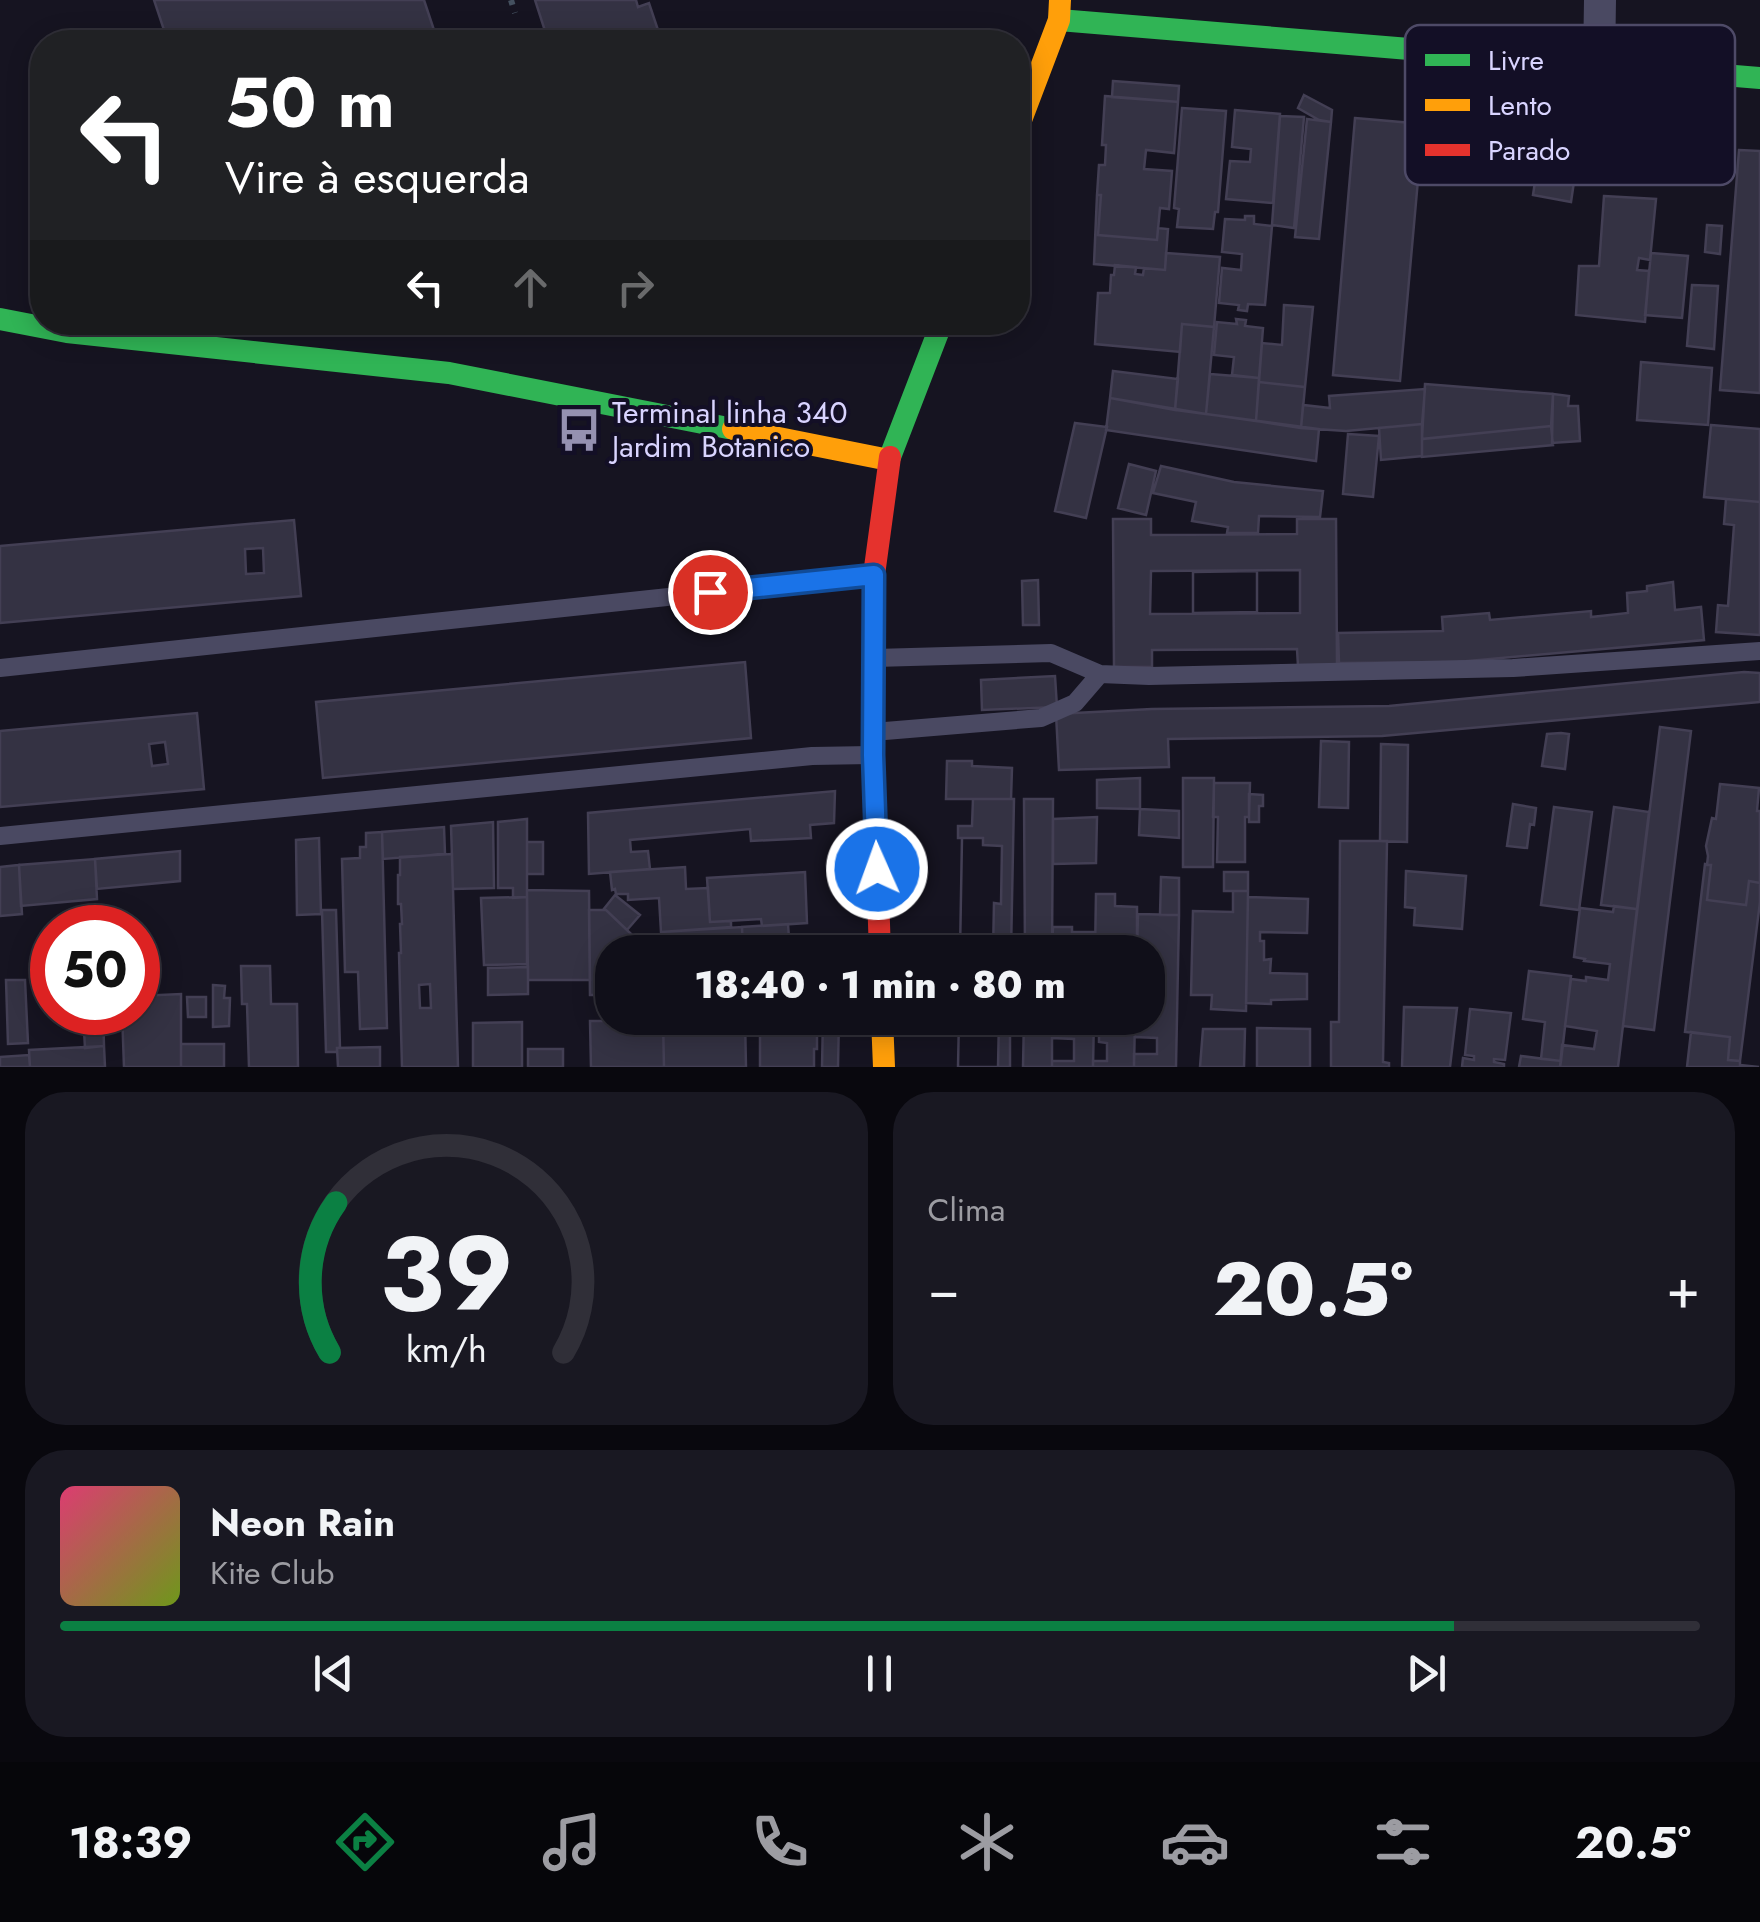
<!DOCTYPE html>
<html lang="pt">
<head>
<meta charset="utf-8">
<style>
	body { margin:0; font-family:Jost,sans-serif; background:#191822; color:#f1f3f6; height:100vh; display:flex; flex-direction:column; font-size:38px; white-space:nowrap }
	* { box-sizing:border-box; margin:0 }
	p { font-size:32px; color:#9c9ca2 }
	.icon { flex:none; width:55px; height:55px; fill:none; stroke:currentColor; stroke-width:2; stroke-linecap:round; stroke-linejoin:round }
	.map { position:relative; height:1067px; overflow:hidden }
	.panel { display:flex; flex-direction:column; gap:25px; padding:25px; background:#09080e; flex:1 }
	.panel>* { flex:none }
	.top-card { position:absolute; left:30px; top:30px; width:1000px; height:305px; border-radius:40px; box-shadow:0 5px 25px #0003,0 0 0 2px #302f38; background:#202124; color:#fff; overflow:hidden }
	.speed { position:absolute; left:30px; top:905px; display:flex; gap:20px; font-size:50px; font-weight:700; text-align:center }
	.speed>* { display:grid; place-content:center; width:130px; height:130px; border-radius:50%; background:#100f19; box-shadow:0 5px 25px #0003,0 0 0 2px #302f38; line-height:1 }
	.speed .limit { border:15px solid #d22; background:#fff; color:#111 }
	.pin { position:absolute; display:grid; place-items:center; width:85px; height:85px; color:#fff; margin:-42px; border:5px solid #fff; border-radius:50%; box-shadow:0 2px 10px #0007 }
	.me { position:absolute; width:110px; margin:-55px; rotate:358deg; stroke-linejoin:round; filter:drop-shadow(0 0 8px #0008) }
	.turn { display:flex; align-items:center; gap:35px; height:210px; padding:0 30px; font-size:45px }
	.turn .icon { width:130px; height:130px; stroke-width:2.5 }
	.turn b { display:block; font-size:70px; line-height:85px }
	.lanes { display:flex; align-items:center; height:95px; padding:0 30px; background:#0003; justify-content:center; gap:50px; direction:ltr }
	.lanes .off { opacity:.35 }
	.big { font-size:75px; font-weight:800; line-height:1.1 }
	.panel .widget { flex:1; display:flex; flex-direction:column; justify-content:center; gap:15px; min-width:0; padding:0 35px; border-radius:40px; background:#191822 }
	.panel .dial { align-items:center; gap:0 }
	.dial svg { height:260px; overflow:visible; fill:none; stroke:#302f38; stroke-width:7; stroke-linecap:round; text-anchor:middle }
	.dial text { fill:#f1f3f6; stroke:none }
	.song { display:flex; align-items:center; gap:30px }
	.cover { width:120px; height:120px; border-radius:15px; background:linear-gradient(135deg,hsl(340 70% 55%),hsl(80 70% 35%)) }
	.played { height:10px; border-radius:5px; background:linear-gradient(90deg,#0b8043 85%,#302f38 85%) }
	.keys { display:flex; justify-content:space-around; direction:ltr }
	.heat { display:flex; justify-content:space-between; align-items:center; font-size:55px; direction:ltr }
	.panel .tiles { flex:1; display:grid; gap:25px; grid-template-columns:1fr 1fr }
	.widget:last-child { grid-column:span 2 }
	.trip { position:absolute; left:595px; top:935px; width:570px; height:100px; border-radius:40px; background:#100f19; box-shadow:0 5px 25px #0003,0 0 0 2px #302f38; font-weight:800; line-height:100px; text-align:center }
	.menu { display:flex; height:160px; justify-content:space-around; align-items:center; background:#06060a; color:#9c9ca2 }
	.menu .icon { width:70px; height:70px }
	.menu .on { color:#0b8043 }
	.menu b { font-size:45px; color:#f1f3f6 }
	.map>svg:first-child { display:block }
</style>
</head>
<body>
<div class="map">
<svg width="1760" height="1067" viewBox="0 0 1760 1067">
	<rect width="100%" height="100%" fill="#161421"/>
	<path fill="#343243" stroke="#433f54" stroke-width="2.5" fill-rule="evenodd" d="M 154,0 L 424,0 L 438,42 L 168,42 Z
		M 535,0 L 636,0 L 638,7 L 649,3 L 662,42 L 530,42 L 547,37 Z
		M 1113,81 L 1179,86 L 1178,102 L 1112,97 Z
		M 1304,95 L 1332,110 L 1331,122 L 1319,120 L 1298,108 Z
		M 1105,96 L 1178,102 L 1174,153 L 1146,150 L 1144,169 L 1172,171 L 1169,209 L 1160,208 L 1157,240 L 1098,235 L 1101,195 L 1097,195 L 1099,165 L 1105,165 L 1106,145 L 1102,145 Z
		M 1182,108 L 1226,111 L 1218,212 L 1215,212 L 1213,229 L 1177,227 L 1179,209 L 1174,208 Z
		M 1235,110 L 1280,114 L 1273,203 L 1226,199 L 1230,161 L 1250,162 L 1251,149 L 1232,147 Z
		M 1280,116 L 1304,117 L 1294,228 L 1272,225 Z
		M 1355,118 L 1423,124 L 1400,381 L 1333,375 Z
		M 1307,119 L 1331,122 L 1319,239 L 1295,237 Z
		M 1541,142 L 1579,148 L 1571,202 L 1533,195 Z
		M 1739,150 L 1760,151 L 1760,393 L 1720,390 Z
		M 1097,195 L 1101,195 L 1098,235 L 1157,240 L 1158,228 L 1168,229 L 1165,270 L 1094,264 Z
		M 1604,196 L 1656,199 L 1650,260 L 1639,258 L 1637,270 L 1649,271 L 1645,322 L 1576,315 L 1579,266 L 1599,266 Z
		M 1245,216 L 1254,216 L 1254,224 L 1272,226 L 1265,305 L 1248,304 L 1247,311 L 1238,310 L 1239,305 L 1219,303 L 1222,268 L 1241,270 L 1242,254 L 1222,252 L 1225,219 L 1245,220 Z
		M 1707,225 L 1722,226 L 1720,254 L 1705,252 Z
		M 1166,253 L 1220,257 L 1214,327 L 1182,324 L 1180,352 L 1095,344 L 1098,293 L 1110,293 L 1111,275 L 1114,275 L 1115,265 L 1136,267 L 1135,274 L 1143,275 L 1144,268 L 1165,270 Z
		M 1651,253 L 1688,256 L 1682,318 L 1645,315 Z
		M 1692,285 L 1718,286 L 1714,349 L 1687,346 Z
		M 1284,305 L 1313,307 L 1305,387 L 1259,382 L 1262,343 L 1282,345 Z
		M 1236,319 L 1246,320 L 1245,326 L 1263,328 L 1259,378 L 1232,375 L 1234,357 L 1214,355 L 1217,322 L 1237,324 Z
		M 1182,324 L 1214,327 L 1206,414 L 1175,410 Z
		M 1641,362 L 1712,368 L 1708,425 L 1637,420 Z
		M 1113,371 L 1178,379 L 1175,410 L 1110,398 Z
		M 1210,374 L 1259,378 L 1256,421 L 1206,414 Z
		M 1259,382 L 1305,387 L 1301,428 L 1256,421 Z
		M 1425,384 L 1553,394 L 1551,426 L 1422,439 Z
		M 1425,389 L 1422,424 L 1346,431 L 1301,428 L 1303,405 L 1330,408 L 1329,396 Z
		M 1553,394 L 1569,396 L 1568,406 L 1578,406 L 1580,441 L 1552,443 Z
		M 1110,398 L 1206,414 L 1319,429 L 1316,461 L 1106,430 Z
		M 1075,423 L 1107,427 L 1086,518 L 1055,511 Z
		M 1422,424 L 1422,456 L 1381,460 L 1379,428 Z
		M 1711,425 L 1760,429 L 1760,502 L 1704,497 Z
		M 1551,426 L 1553,445 L 1422,457 L 1422,439 Z
		M 1348,434 L 1379,436 L 1373,497 L 1343,494 Z
		M 1129,464 L 1156,471 L 1146,515 L 1118,508 Z
		M 1161,466 L 1234,482 L 1323,491 L 1320,517 L 1259,516 L 1258,533 L 1227,533 L 1228,527 L 1192,521 L 1196,502 L 1153,493 Z
		M 1726,499 L 1760,502 L 1760,635 L 1716,632 L 1718,605 L 1728,606 L 1734,525 L 1724,524 Z
		M 1113,519 L 1151,519 L 1151,535 L 1297,534 L 1297,519 L 1336,519 L 1337,666 L 1298,666 L 1297,649 L 1152,650 L 1152,667 L 1114,667 ZM 1257,571 L 1257,612 L 1193,613 L 1193,572 Z
		M 294,520 L 301,596 L 0,623 L 0,546 ZM 263,548 L 264,573 L 246,574 L 245,549 Z
		M 1300,570 L 1300,613 L 1150,614 L 1151,571 ZM 1257,571 L 1257,612 L 1193,613 L 1193,572 Z
		M 1038,580 L 1039,625 L 1023,625 L 1022,581 Z
		M 1673,582 L 1675,610 L 1701,607 L 1704,640 L 1457,662 L 1339,663 L 1338,633 L 1443,631 L 1442,617 L 1489,613 L 1490,620 L 1591,611 L 1591,617 L 1628,613 L 1627,593 L 1647,591 L 1647,586 Z
		M 745,662 L 751,738 L 323,778 L 316,702 Z
		M 1744,672 L 1760,673 L 1760,702 L 1382,736 L 1168,739 L 1169,767 L 1059,770 L 1056,714 L 1152,709 L 1389,706 Z
		M 1055,676 L 1057,707 L 982,710 L 981,680 Z
		M 197,713 L 204,789 L 0,807 L 0,731 ZM 165,742 L 168,764 L 152,766 L 149,744 Z
		M 1660,727 L 1691,731 L 1654,1030 L 1623,1026 Z
		M 1561,733 L 1569,734 L 1565,769 L 1542,766 L 1547,734 Z
		M 1321,741 L 1349,742 L 1348,808 L 1319,807 Z
		M 1381,744 L 1408,745 L 1407,842 L 1380,841 Z
		M 947,761 L 972,761 L 972,766 L 1012,768 L 1011,799 L 946,799 Z
		M 1140,778 L 1140,809 L 1097,808 L 1097,780 Z
		M 1183,778 L 1214,778 L 1213,867 L 1183,867 Z
		M 1214,783 L 1250,783 L 1249,817 L 1245,817 L 1245,862 L 1217,862 L 1218,817 L 1213,817 Z
		M 1720,784 L 1759,788 L 1757,811 L 1760,811 L 1760,883 L 1749,881 L 1746,905 L 1707,900 L 1711,865 L 1707,865 L 1708,856 L 1706,846 L 1712,818 L 1716,819 Z
		M 835,791 L 834,823 L 810,825 L 811,838 L 751,841 L 750,829 L 630,840 L 631,852 L 648,851 L 650,869 L 589,874 L 588,813 Z
		M 1249,794 L 1263,795 L 1263,806 L 1259,806 L 1259,822 L 1249,822 Z
		M 973,799 L 1014,799 L 1011,952 L 960,952 L 962,838 L 958,838 L 958,826 L 972,826 Z
		M 1024,799 L 1053,799 L 1052,952 L 1025,952 Z
		M 1513,804 L 1536,808 L 1534,825 L 1530,824 L 1527,848 L 1507,846 Z
		M 1554,807 L 1592,812 L 1579,910 L 1541,905 Z
		M 1614,807 L 1649,812 L 1637,909 L 1601,905 Z
		M 1140,809 L 1179,811 L 1179,838 L 1139,835 Z
		M 1097,817 L 1096,863 L 1053,864 L 1053,819 Z
		M 527,819 L 527,897 L 513,898 L 513,888 L 498,888 L 498,822 Z
		M 493,822 L 494,888 L 453,889 L 451,826 Z
		M 444,827 L 445,854 L 383,859 L 382,832 Z
		M 382,832 L 387,1028 L 360,1029 L 358,972 L 345,972 L 342,859 L 360,858 L 360,847 L 366,847 L 366,833 Z
		M 319,838 L 321,914 L 297,915 L 296,840 Z
		M 962,838 L 983,838 L 983,845 L 1002,846 L 1001,904 L 994,903 L 993,952 L 960,952 Z
		M 1340,841 L 1387,841 L 1383,1062 L 1389,1063 L 1389,1067 L 1331,1067 L 1331,1022 L 1339,1022 Z
		M 527,842 L 543,842 L 543,874 L 527,874 Z
		M 180,851 L 180,881 L 97,889 L 95,859 Z
		M 452,854 L 458,1067 L 402,1067 L 399,953 L 401,953 L 400,924 L 402,924 L 401,904 L 398,904 L 398,875 L 400,875 L 400,857 ZM 430,984 L 431,1008 L 420,1008 L 419,985 Z
		M 95,859 L 97,899 L 21,906 L 19,865 Z
		M 1705,864 L 1711,865 L 1707,900 L 1746,905 L 1749,881 L 1760,883 L 1760,879 L 1760,902 L 1740,1061 L 1728,1060 L 1730,1037 L 1685,1032 Z
		M 19,865 L 22,914 L 0,916 L 0,867 Z
		M 685,867 L 686,889 L 708,888 L 710,922 L 731,921 L 731,927 L 661,932 L 659,898 L 628,900 L 628,894 L 616,894 L 615,889 L 612,890 L 610,872 Z
		M 1406,871 L 1466,876 L 1462,929 L 1414,925 L 1415,908 L 1405,907 Z
		M 805,872 L 807,923 L 762,926 L 761,919 L 710,922 L 707,878 Z
		M 1224,872 L 1248,872 L 1248,891 L 1224,891 Z
		M 1161,877 L 1179,878 L 1179,915 L 1160,915 Z
		M 527,890 L 589,891 L 590,980 L 528,980 Z
		M 1233,891 L 1248,891 L 1246,1011 L 1211,1009 L 1212,995 L 1191,995 L 1193,911 L 1233,912 Z
		M 1096,894 L 1115,894 L 1115,906 L 1137,907 L 1137,952 L 1095,952 Z
		M 615,895 L 640,915 L 627,930 L 606,910 L 603,910 Z
		M 527,897 L 527,964 L 484,965 L 481,898 Z
		M 1248,897 L 1308,899 L 1307,933 L 1260,932 L 1260,941 L 1264,941 L 1264,960 L 1271,959 L 1270,973 L 1307,974 L 1307,999 L 1271,1000 L 1271,1004 L 1246,1003 Z
		M 1614,906 L 1637,909 L 1618,1067 L 1560,1067 L 1562,1045 L 1594,1049 L 1597,1031 L 1565,1026 L 1571,979 L 1586,981 L 1586,977 L 1608,980 L 1610,964 L 1584,961 L 1585,959 L 1574,957 L 1580,908 L 1613,912 Z
		M 322,910 L 336,910 L 340,1048 L 337,1048 L 337,1052 L 326,1052 Z
		M 589,910 L 606,910 L 650,952 L 612,952 L 612,1018 L 644,1018 L 648,1020 L 663,1021 L 664,1067 L 591,1067 L 590,1021 L 605,1021 L 611,1017 L 611,998 L 604,995 L 590,995 Z
		M 1138,914 L 1179,915 L 1176,1067 L 1134,1067 L 1134,1054 L 1157,1054 L 1157,1038 L 1135,1037 L 1135,1018 L 1148,1018 L 1148,986 L 1158,986 L 1158,970 L 1148,970 L 1148,952 L 1137,952 Z
		M 788,924 L 790,952 L 743,952 L 742,927 Z
		M 742,927 L 743,952 L 661,952 L 661,932 Z
		M 1053,927 L 1072,927 L 1072,932 L 1095,932 L 1095,952 L 1052,952 Z
		M 241,966 L 270,966 L 271,1004 L 297,1004 L 298,1067 L 249,1067 L 247,1004 L 242,1004 Z
		M 528,967 L 528,994 L 488,995 L 488,968 Z
		M 1529,971 L 1571,976 L 1561,1061 L 1541,1059 L 1545,1022 L 1523,1019 Z
		M 6,980 L 25,980 L 28,1043 L 8,1044 Z
		M 213,985 L 225,986 L 224,998 L 230,998 L 229,1026 L 213,1027 Z
		M 181,994 L 181,1067 L 124,1067 L 122,1012 L 138,1012 L 138,996 Z
		M 187,997 L 206,997 L 206,1017 L 188,1017 Z
		M 1404,1007 L 1457,1008 L 1450,1067 L 1402,1067 Z
		M 1470,1009 L 1511,1013 L 1505,1060 L 1494,1059 L 1494,1062 L 1504,1064 L 1504,1067 L 1462,1067 L 1463,1058 L 1474,1060 L 1474,1056 L 1465,1055 Z
		M 83,1012 L 103,1012 L 104,1046 L 85,1048 Z
		M 663,1018 L 745,1018 L 746,1067 L 664,1067 Z
		M 760,1018 L 817,1018 L 817,1049 L 814,1049 L 814,1067 L 760,1067 Z
		M 823,1018 L 839,1018 L 838,1067 L 822,1067 Z
		M 959,1018 L 1010,1018 L 1010,1067 L 958,1067 Z
		M 959,1018 L 999,1018 L 998,1067 L 958,1067 Z
		M 1024,1018 L 1052,1018 L 1052,1067 L 1023,1067 Z
		M 1052,1018 L 1094,1018 L 1093,1067 L 1052,1067 L 1052,1061 L 1074,1061 L 1074,1039 L 1052,1038 Z
		M 1099,1018 L 1135,1018 L 1134,1067 L 1093,1067 L 1093,1061 L 1107,1061 L 1107,1043 L 1099,1042 Z
		M 522,1022 L 522,1067 L 473,1067 L 473,1023 Z
		M 1257,1028 L 1310,1029 L 1310,1067 L 1257,1067 Z
		M 1203,1029 L 1245,1029 L 1244,1067 L 1200,1067 Z
		M 1691,1032 L 1730,1037 L 1728,1060 L 1740,1061 L 1740,1065 L 1759,1067 L 1687,1067 Z
		M 181,1044 L 224,1044 L 224,1067 L 181,1067 Z
		M 104,1046 L 105,1067 L 30,1067 L 29,1050 Z
		M 380,1047 L 380,1067 L 338,1067 L 337,1048 Z
		M 528,1049 L 563,1049 L 563,1067 L 528,1067 Z
		M 29,1055 L 30,1067 L 0,1067 L 0,1057 Z
		M 1521,1056 L 1561,1061 L 1560,1067 L 1519,1067 Z"/>
	<g fill="none" stroke-linecap="round" stroke-linejoin="round">
		<path stroke="#44505f" stroke-width="6" stroke-dasharray="5 8" stroke-linecap="butt" d="M 511,0 L 515,13"/>
		<path stroke="#4a4962" stroke-width="18" d="M 875,658 L 1051,653 L 1100,674 L 1149,676 L 1513,668 L 1760,651
			M 0,668 L 874,575
			M 873,732 L 1041,718 L 1075,703 L 1100,674
			M 0,836 L 812,756 L 871,755"/>
		<path stroke="#4a4962" stroke-width="32" d="M 1599,64 L 1600,0"/>
		<path stroke="#30b455" stroke-width="22" d="M 1059,20 L 1760,78
			M 0,319 L 67,332 L 449,373 L 733,429
			M 890,457 L 942,322"/>
		<path stroke="#ff9f0a" stroke-width="22" d="M 1018,128 L 1059,20 L 1060,0
			M 733,429 L 889,460
			M 882,1018 L 884,1067"/>
		<path stroke="#e5322d" stroke-width="22" d="M 880,952 L 873,755 L 874,575 L 890,457"/>
	</g>
	<g fill="none" stroke-linecap="round" stroke-linejoin="round">
		<g stroke="#114b97" stroke-width="25">
			<path id="route" d="M 710,592 L 874,575 L 873,755 L 877,869"/>
		</g>
		<use href="#route" stroke="#1a73e8" stroke-width="18"/>
	</g>
	<defs>
		<g id="bus-bare" transform="scale(3.45)"><path d="M-5-6H5V4H4V6H2V4H-2V6H-4V4H-5ZM-3.5-4V0h7V-4ZM-3.5 1.2v1.5H-2V1.2ZM2 1.2v1.5H3.5V1.2Z" fill="#9591b1" stroke="#130f26" stroke-width="2.5" paint-order="stroke"/></g>
	</defs>
	<g fill-rule="evenodd">
		<use href="#bus-bare" x="579" y="430"/>
	</g>
	<g text-anchor="middle" stroke-width="8" stroke-linejoin="round" paint-order="stroke">
		<g font-size="30" fill="#d9d4ff" stroke="#130f26" text-anchor="start">
			<text x="612" y="423">Terminal linha 340<tspan x="612" dy="34">Jardim Botanico</tspan></text>
		</g>
	</g>
	<rect x="1405" y="25" width="330" height="160" rx="15" fill="#130f26" stroke="#4e4a67" stroke-width="2.5"/>
	<rect x="1425" y="54" width="45" height="12" fill="#30b455"/>
	<rect x="1425" y="99" width="45" height="12" fill="#ff9f0a"/>
	<rect x="1425" y="144" width="45" height="12" fill="#e5322d"/>
	<g font-size="28" fill="#d9d4ff">
		<text x="1488" y="70">Livre</text>
		<text x="1488" y="115">Lento</text>
		<text x="1488" y="160">Parado</text>
	</g>
</svg>
<div class="speed"><div class="limit">50</div></div>
<div class="pin" style="left:710px;top:592px;background:#d93025"><svg class="icon" aria-label="arrive" viewBox="0 0 24 24"><path d="M6 21V4h12l-3 4 3 4H6"/></svg></div>
<svg class="me" style="left:877px;top:869px" viewBox="-20 -20 40 40"><circle r="17" fill="#1a73e8" stroke="#fff" stroke-width="3"/><path d="M0-11L8 9 0 5-8 9z" fill="#fff"/></svg>
<div class="trip">18:40 · 1 min · 80 m</div>
<div class="top-card">
<div class="turn"><svg class="icon" aria-label="left" viewBox="0 0 24 24"><path d="M17 20v-9H6M10 6l-5 5 5 5"/></svg><div><b>50 m</b>Vire à esquerda</div></div>
<div class="lanes"><svg class="icon" aria-label="left" viewBox="0 0 24 24"><path d="M17 20v-9H6M10 6l-5 5 5 5"/></svg><svg class="icon off" aria-label="ahead" viewBox="0 0 24 24"><path d="M12 20V5M6 11l6-6 6 6"/></svg><svg class="icon off" aria-label="right" viewBox="0 0 24 24"><path d="M7 20v-9h11M14 6l5 5-5 5"/></svg></div>
</div>
</div>
<section class="panel">
<div class="tiles">
<div class="widget dial"><svg viewBox="0 0 100 80">
<path d="M14 69A42 42 0 1 1 86 69"/>
<path d="M14 69A42 42 0 0 1 16 23" stroke="#0b8043"/>
<text x="50" y="56" font-size="32" font-weight="700">39</text>
<text x="50" y="72" font-size="11">km/h</text>
</svg></div>
<div class="widget"><p>Clima</p>
<div class="heat"><a>−</a><b class="big">20.5°</b><a>+</a></div>
</div>
<div class="widget">
<div class="song"><i class="cover"></i><div><b>Neon Rain</b><p>Kite Club</p></div></div>
<div class="played"></div>
<div class="keys"><svg class="icon" aria-label="previous" viewBox="0 0 24 24"><path d="M18 5L8 12l10 7zM5 5v14"/></svg><svg class="icon" aria-label="pause" viewBox="0 0 24 24"><path d="M8 5v14M16 5v14"/></svg><svg class="icon" aria-label="next" viewBox="0 0 24 24"><path d="M6 5l10 7-10 7zM19 5v14"/></svg></div>
</div>
</div>
</section>
<nav class="menu">
<b>18:39</b>
<svg class="icon on" aria-label="directions" viewBox="0 0 24 24"><path d="M12 3l9 9-9 9-9-9zM9 14v-3h6M13 9l2 2-2 2"/></svg>
<svg class="icon" aria-label="music" viewBox="0 0 24 24"><path d="M9 18V5l10-2v13"/><circle cx="6" cy="18" r="3"/><circle cx="16" cy="16" r="3"/></svg>
<svg class="icon" aria-label="phone" viewBox="0 0 24 24"><path d="M5 4h4l2 5-3 2q2 4 5 5l2-3 5 2v4C11 20 4 13 5 4z"/></svg>
<svg class="icon" aria-label="climate" viewBox="0 0 24 24"><path d="M12 3v18M4 7l16 10M4 17L20 7"/></svg>
<svg class="icon" aria-label="car" viewBox="0 0 24 24"><path d="M5 17H2v-5l4-1 3-4h7l3 4 3 1v5h-3M9 17h6M6 11h13"/><circle cx="7" cy="17" r="2"/><circle cx="17" cy="17" r="2"/></svg>
<svg class="icon" aria-label="filters" viewBox="0 0 24 24"><path d="M4 7h16M4 17h16"/><circle cx="9" cy="7" r="2"/><circle cx="15" cy="17" r="2"/></svg>
<b>20.5°</b>
</nav>
</body>
</html>
